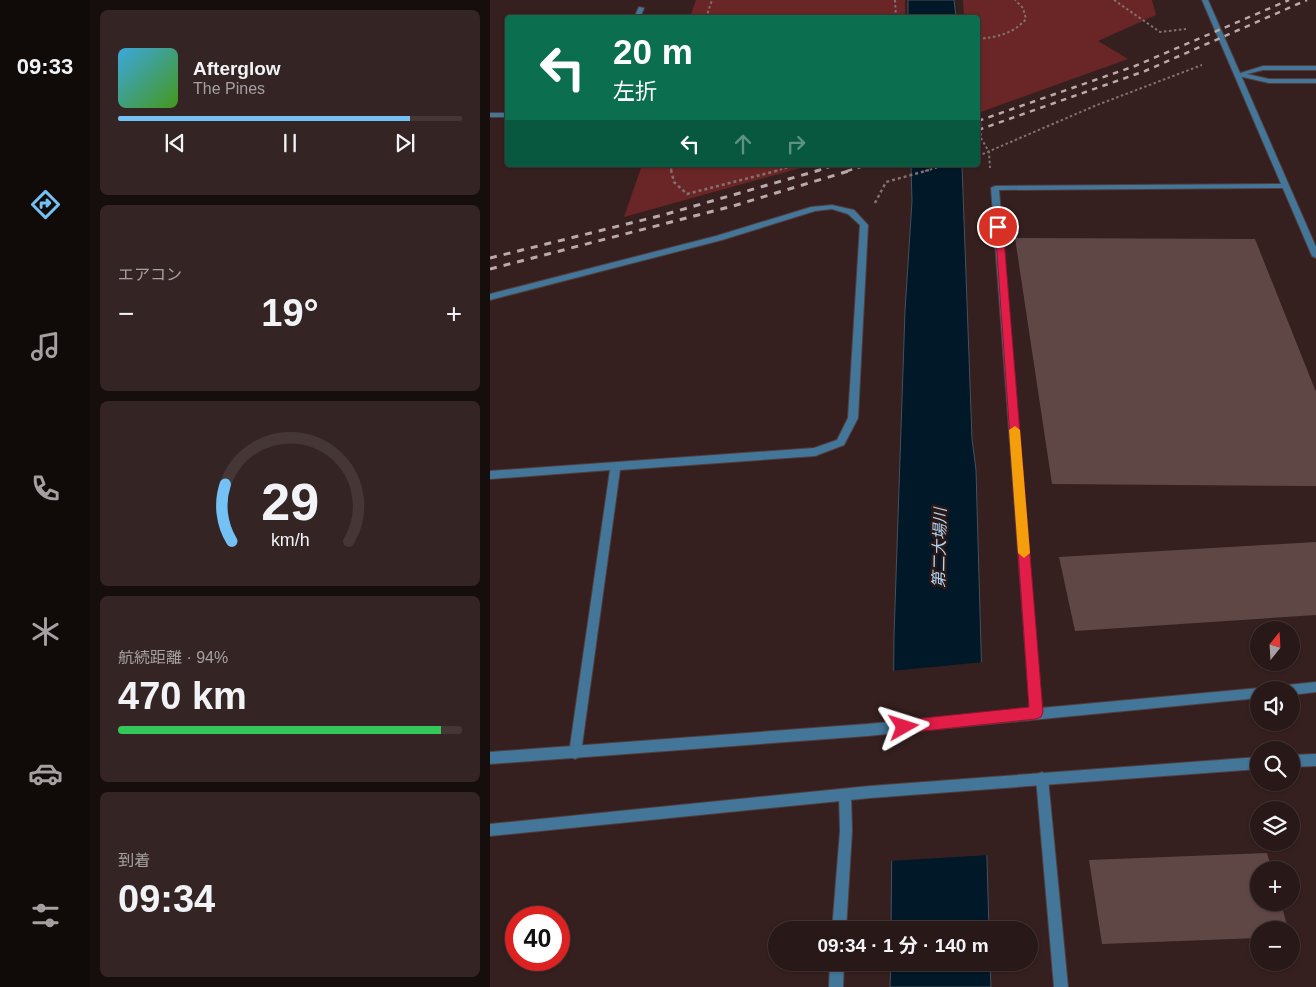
<!DOCTYPE html>
<html lang="ja">
<head>
<meta charset="utf-8">
<style>
	body { margin:0; font-family:Arial,"Noto Sans JP",sans-serif; background:#342524; color:#f1f3f6; height:100vh; display:flex; flex-direction:column; font-size:19px; white-space:nowrap }
	* { box-sizing:border-box; margin:0 }
	p { font-size:16px; color:#a5a0a1 }
	.icon { flex:none; width:28px; height:28px; fill:none; stroke:currentColor; stroke-width:2; stroke-linecap:round; stroke-linejoin:round }
	.map { position:relative; flex:1; overflow:hidden }
	.details { display:flex; flex-direction:column; gap:10px; padding:10px; background:#160d0d; width:400px }
	.details>* { flex:none }
	.guide { position:absolute; left:15px; top:15px; width:475px; height:152px; border-radius:5px; box-shadow:0 1px 4px #0004,0 0 0 1px #443736; background:#0b6e4f; color:#fff; overflow:hidden }
	.needle { width:32px; rotate:18deg }
	.buttons { position:absolute; left:760px; top:621px; display:grid; gap:10px }
	.buttons a { display:grid; place-items:center; width:50px; height:50px; border-radius:50%; background:#281817; box-shadow:0 1px 4px #0004,0 0 0 1px #443736; font-size:25px }
	.speed { position:absolute; left:15px; top:906px; display:flex; gap:10px; font-size:25px; font-weight:700; text-align:center }
	.speed>* { display:grid; place-content:center; width:65px; height:65px; border-radius:50%; background:#281817; box-shadow:0 1px 4px #0004,0 0 0 1px #443736; line-height:1 }
	.speed .limit { border:8px solid #d22; background:#fff; color:#111 }
	.pin { position:absolute; display:grid; place-items:center; width:42px; height:42px; color:#fff; margin:-21px; border:2px solid #fff; border-radius:50%; box-shadow:0 1px 5px #0007 }
	.me { position:absolute; width:55px; margin:-28px; rotate:84deg; stroke-linejoin:round; filter:drop-shadow(0 0 4px #0008) }
	.turn { display:flex; align-items:center; gap:18px; height:105px; padding:0 25px; font-size:22px }
	.turn .icon { width:65px; height:65px; stroke-width:2.5 }
	.turn b { display:block; font-size:35px; line-height:42px }
	.lanes { display:flex; align-items:center; height:48px; padding:0 25px; background:#0003; justify-content:center; gap:25px; direction:ltr }
	.lanes .off { opacity:.35 }
	.big { font-size:38px; font-weight:700; line-height:1.1 }
	.details .tile { flex:1; display:flex; flex-direction:column; justify-content:center; gap:8px; min-width:0; padding:0 18px; border-radius:8px; background:#342524 }
	.details .dial { align-items:center; gap:0 }
	.dial svg { height:130px; overflow:visible; fill:none; stroke:#443736; stroke-width:7; stroke-linecap:round; text-anchor:middle }
	.dial text { fill:#f1f3f6; stroke:none }
	.song { display:flex; align-items:center; gap:15px }
	.cover { width:60px; height:60px; border-radius:8px; background:linear-gradient(135deg,hsl(200 70% 55%),hsl(100 70% 35%)) }
	.played { height:5px; border-radius:2px; background:linear-gradient(90deg,#73c1f5 85%,#443736 85%) }
	.keys { display:flex; justify-content:space-around; direction:ltr }
	.heat { display:flex; justify-content:space-between; align-items:center; font-size:28px; direction:ltr }
	.charge { height:8px; border-radius:4px; background:linear-gradient(90deg,#34c759 94%,#443736 0) }
	.trip { position:absolute; left:278px; top:921px; width:270px; height:50px; border-radius:25px; background:#281817; box-shadow:0 1px 4px #0004,0 0 0 1px #443736; font-weight:700; line-height:50px; text-align:center }
	main { display:flex; flex:1; min-height:0 }
	.menu { display:flex; flex-direction:column; width:90px; justify-content:space-around; align-items:center; background:#100a09; color:#a5a0a1 }
	.menu .icon { width:35px; height:35px }
	.menu .current { color:#73c1f5 }
	.menu b { font-size:22px; color:#f1f3f6 }
	.map>svg:first-child { display:block }
</style>
</head>
<body>
<main>
<nav class="menu">
<b>09:33</b>
<svg class="icon current" aria-label="directions" viewBox="0 0 24 24"><path d="M12 3l9 9-9 9-9-9zM9 14v-3h6M13 9l2 2-2 2"/></svg>
<svg class="icon" aria-label="music" viewBox="0 0 24 24"><path d="M9 18V5l10-2v13"/><circle cx="6" cy="18" r="3"/><circle cx="16" cy="16" r="3"/></svg>
<svg class="icon" aria-label="phone" viewBox="0 0 24 24"><path d="M5 4h4l2 5-3 2q2 4 5 5l2-3 5 2v4C11 20 4 13 5 4z"/></svg>
<svg class="icon" aria-label="climate" viewBox="0 0 24 24"><path d="M12 3v18M4 7l16 10M4 17L20 7"/></svg>
<svg class="icon" aria-label="car" viewBox="0 0 24 24"><path d="M5 17H2v-5l4-1 3-4h7l3 4 3 1v5h-3M9 17h6M6 11h13"/><circle cx="7" cy="17" r="2"/><circle cx="17" cy="17" r="2"/></svg>
<svg class="icon" aria-label="filters" viewBox="0 0 24 24"><path d="M4 7h16M4 17h16"/><circle cx="9" cy="7" r="2"/><circle cx="15" cy="17" r="2"/></svg>
</nav>
<section class="details">
<div class="tile">
<div class="song"><i class="cover"></i><div><b>Afterglow</b><p>The Pines</p></div></div>
<div class="played"></div>
<div class="keys"><svg class="icon" aria-label="previous" viewBox="0 0 24 24"><path d="M18 5L8 12l10 7zM5 5v14"/></svg><svg class="icon" aria-label="pause" viewBox="0 0 24 24"><path d="M8 5v14M16 5v14"/></svg><svg class="icon" aria-label="next" viewBox="0 0 24 24"><path d="M6 5l10 7-10 7zM19 5v14"/></svg></div>
</div>
<div class="tile"><p>エアコン</p>
<div class="heat"><a>−</a><b class="big">19°</b><a>+</a></div>
</div>
<div class="tile dial"><svg viewBox="0 0 100 80">
<path d="M14 69A42 42 0 1 1 86 69"/>
<path d="M14 69A42 42 0 0 1 10 34" stroke="#73c1f5"/>
<text x="50" y="56" font-size="32" font-weight="700">29</text>
<text x="50" y="72" font-size="11">km/h</text>
</svg></div>
<div class="tile"><p>航続距離 · 94%</p><b class="big">470 km</b><div class="charge"></div></div>
<div class="tile"><p>到着</p><b class="big">09:34</b></div>
</section>
<div class="map">
<svg width="826" height="987" viewBox="0 0 826 987">
	<rect width="100%" height="100%" fill="#35201f"/>
	<path fill="#6a2627" d="M 206,0 L 415,0 L 415,17 L 200,17 Z
		M 473,0 L 662,0 L 666,15 L 608,41 L 638,59 L 488,113 L 488,18 L 474,17 Z
		M 152,165 L 321,165 L 134,217 Z"/>
	<path fill="#001828" stroke="#45515c" d="M 418,0 L 464,0 L 466,17 L 418,17 Z
		M 421,165 L 472,165 L 482,439 L 486,470 L 499,930 L 401,930 L 404,636 L 415,311 L 422,201 Z
		M 401,963 L 500,963 L 501,987 L 400,987 Z"/>
	<path fill="#35201f" d="M 494,662 L 499,855 L 399,861 L 401,671 Z"/>
	<path fill="#5f4746" d="M 525,238 L 765,239 L 826,392 L 826,486 L 562,484 Z
		M 826,542 L 826,615 L 585,631 L 569,557 Z
		M 777,853 L 782,870 L 769,870 L 769,902 L 791,902 L 798,930 L 769,930 L 769,938 L 612,944 L 599,860 Z"/>
	<g fill="none" stroke-linecap="round" stroke-linejoin="round">
		<g stroke="#513d3c" stroke-width="2">
			<path id="service" d="M 149,7 L 154,8 L 150,18 L 144,18 Z
				M 773,66 L 826,66 L 826,70 L 773,70 L 757,74 L 779,79 L 826,79 L 826,83 L 779,83 L 744,75 Z
				M 0,113 L 18,113 L 18,117 L 0,117 Z"/>
		</g>
		<g stroke="#513d3c" stroke-width="2">
			<path id="minor" d="M 794,184 L 798,186 L 797,188 L 509,190 L 552,712 L 550,716 L 546,718 L 542,716 L 540,712 L 501,188 L 505,186 Z
				M 342,205 L 364,210 L 378,225 L 368,418 L 354,445 L 325,456 L 130,470 L 91,753 L 89,757 L 85,759 L 81,757 L 79,753 L 120,470 L 0,479 L 0,471 L 324,448 L 347,440 L 358,418 L 370,225 L 358,214 L 342,209 L 325,211 L 232,240 L 0,300 L 0,294 L 226,236 L 321,207 Z
				M 552,772 L 556,774 L 558,778 L 578,987 L 564,987 L 546,778 L 548,774 Z
				M 355,789 L 359,791 L 361,795 L 362,831 L 356,930 L 342,930 L 350,831 L 349,795 L 351,791 Z
				M 340,962 L 354,962 L 353,987 L 339,987 Z"/>
		</g>
		<g stroke="#513d3c" stroke-width="2">
			<path id="tertiary" d="M 712,0 L 718,0 L 826,247 L 826,258 L 822,256 Z
				M 826,682 L 826,692 L 801,695 L 801,690 L 791,690 L 793,686 L 797,685 Z
				M 769,688 L 774,690 L 769,690 L 769,698 L 377,736 L 0,764 L 0,752 L 377,724 Z
				M 826,754 L 826,766 L 801,767 L 801,755 Z
				M 769,757 L 769,769 L 380,798 L 0,836 L 0,824 L 380,786 Z"/>
		</g>
		<path stroke="#837170" stroke-width="2" stroke-dasharray="2.5 2.5" stroke-linecap="butt" d="M 405,0 L 406,18
			M 624,0 L 670,32 L 696,29
			M 216,18 L 222,0
			M 488,39 C 507,37 523,34 536,19 L 533,8 L 525,0
			M 488,73 L 491,138 L 499,152 L 500,168
			M 488,156 L 607,105 L 712,65
			M 181,171 L 182,165
			M 285,171 L 308,165
			M 435,171 L 456,165"/>
		<path stroke="#837170" stroke-width="2.5" stroke-dasharray="3 3" stroke-linecap="butt" d="M 181,170 L 184,182 L 197,194 L 290,170
			M 385,203 L 396,182 L 439,170"/>
		<use href="#service" fill="#437699" fill-rule="evenodd"/>
		<use href="#minor" fill="#437699" fill-rule="evenodd"/>
		<use href="#tertiary" fill="#437699" fill-rule="evenodd"/>
		<path stroke="#b9aaa9" stroke-width="2.5" stroke-dasharray="5.5 5.5" stroke-linecap="butt" d="M 488,121 L 645,66 L 799,0
			M 488,130 L 655,71 L 817,0
			M 326,171 L 345,165
			M 357,171 L 377,165"/>
		<path stroke="#b9aaa9" stroke-width="3" stroke-dasharray="7 7" stroke-linecap="butt" d="M 0,258 L 173,215 L 330,170
			M 0,269 L 243,206 L 362,170"/>
	</g>
	<path fill="#e11d48" stroke="#92132f" d="M 505,225 L 513,227 L 553,712 L 551,717 L 546,719 L 414,733 L 409,731 L 407,727 L 409,722 L 414,720 L 539,707 Z"/>
	<path fill="#f59e0b" d="M 525,426 L 530,430 L 540,553 L 534,558 L 528,553 L 519,430 Z"/>
	<g text-anchor="middle" stroke-width="5" stroke-linejoin="round" paint-order="stroke">
		<g font-size="16" font-style="italic" fill="#afd6f2" stroke="#2b1716">
			<text transform="translate(449 548) rotate(-89)" y="6">第二大場川</text>
		</g>
	</g>
</svg>
<div class="buttons">
<a><svg class="needle" viewBox="-14 -14 28 28"><path d="M0-13l5 13h-10z" fill="#e53935"/><path d="M0 13l5-13h-10z" fill="#a5a0a1"/></svg></a>
<a><svg class="icon" aria-label="sound" viewBox="0 0 24 24"><path d="M4 9h4l5-4v14l-5-4H4zM17 9q2 3 0 6"/></svg></a>
<a><svg class="icon" aria-label="search" viewBox="0 0 24 24"><circle cx="10" cy="10" r="6"/><path d="M15 15l6 6"/></svg></a>
<a><svg class="icon" aria-label="layers" viewBox="0 0 24 24"><path d="M12 4l9 5-9 5-9-5zM3 14l9 5 9-5"/></svg></a>
<a>+</a>
<a>−</a>
</div>
<div class="speed"><div class="limit">40</div></div>
<div class="pin" style="left:508px;top:227px;background:#d93025"><svg class="icon" aria-label="arrive" viewBox="0 0 24 24"><path d="M6 21V4h12l-3 4 3 4H6"/></svg></div>
<svg class="me" style="left:414px;top:727px" viewBox="-20 -20 40 40"><path d="M0-17L14 15 0 8-14 15z" fill="#e11d48" stroke="#fff" stroke-width="4"/></svg>
<div class="trip">09:34 · 1 分 · 140 m</div>
<div class="guide">
<div class="turn"><svg class="icon" aria-label="left" viewBox="0 0 24 24"><path d="M17 20v-9H6M10 6l-5 5 5 5"/></svg><div><b>20 m</b>左折</div></div>
<div class="lanes"><svg class="icon" aria-label="left" viewBox="0 0 24 24"><path d="M17 20v-9H6M10 6l-5 5 5 5"/></svg><svg class="icon off" aria-label="ahead" viewBox="0 0 24 24"><path d="M12 20V5M6 11l6-6 6 6"/></svg><svg class="icon off" aria-label="right" viewBox="0 0 24 24"><path d="M7 20v-9h11M14 6l5 5-5 5"/></svg></div>
</div>
</div>
</main>
</body>
</html>
